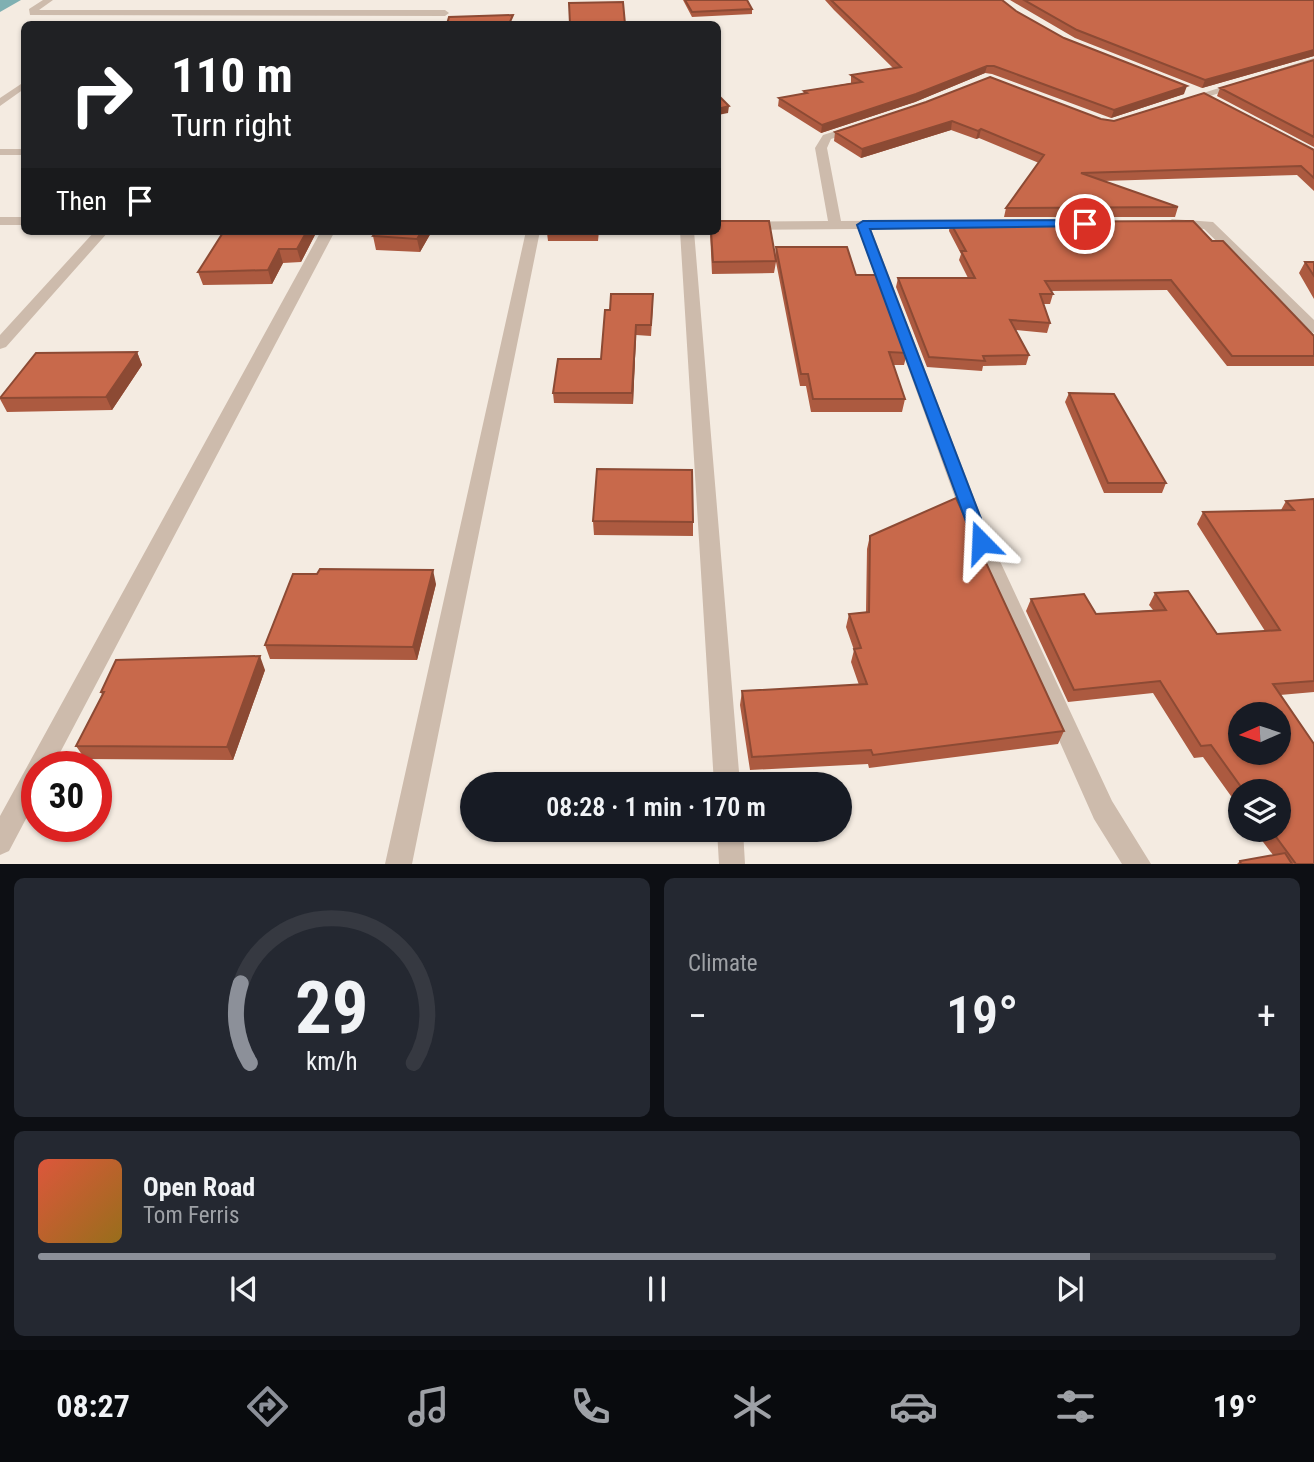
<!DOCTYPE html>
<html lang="en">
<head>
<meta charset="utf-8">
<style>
	body { margin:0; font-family:"Roboto Condensed",sans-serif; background:#242831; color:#f1f3f6; height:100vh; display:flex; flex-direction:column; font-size:26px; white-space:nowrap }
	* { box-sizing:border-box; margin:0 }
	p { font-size:23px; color:#9ea1a6 }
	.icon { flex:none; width:38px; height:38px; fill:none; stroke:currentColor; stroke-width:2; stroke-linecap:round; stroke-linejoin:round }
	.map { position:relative; height:864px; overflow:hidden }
	.drawer { display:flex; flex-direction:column; gap:14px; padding:14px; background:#0d0f14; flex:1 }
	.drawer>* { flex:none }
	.guide { position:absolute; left:21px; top:21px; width:700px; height:214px; border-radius:10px; box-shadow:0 2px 5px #0004; background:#202124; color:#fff; overflow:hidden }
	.needle { width:46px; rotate:267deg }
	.tools { position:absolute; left:1228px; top:702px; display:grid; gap:14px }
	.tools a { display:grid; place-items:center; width:63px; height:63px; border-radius:50%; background:#171b24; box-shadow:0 2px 5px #0004; font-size:35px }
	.speed { position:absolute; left:21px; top:751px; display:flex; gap:14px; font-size:35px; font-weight:700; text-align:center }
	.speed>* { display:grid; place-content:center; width:91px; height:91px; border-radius:50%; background:#171b24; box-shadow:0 2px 5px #0004; line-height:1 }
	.speed .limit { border:10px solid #d22; background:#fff; color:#111 }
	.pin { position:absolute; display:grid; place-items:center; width:60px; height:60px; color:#fff; margin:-30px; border:4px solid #fff; border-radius:50%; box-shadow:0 2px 7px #0007 }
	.me { position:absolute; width:77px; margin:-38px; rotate:339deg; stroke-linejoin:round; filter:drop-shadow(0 0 5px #0008) }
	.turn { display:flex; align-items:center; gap:24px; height:147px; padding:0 35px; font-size:32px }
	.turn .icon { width:91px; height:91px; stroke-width:2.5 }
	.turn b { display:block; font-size:49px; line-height:60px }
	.then { display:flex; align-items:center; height:66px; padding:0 35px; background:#0003; gap:14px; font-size:26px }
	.big { font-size:52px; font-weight:600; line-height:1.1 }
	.drawer .tile { flex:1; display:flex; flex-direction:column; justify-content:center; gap:10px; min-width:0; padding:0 24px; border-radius:10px; background:#242831 }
	.drawer .dial { align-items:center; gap:0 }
	.dial svg { height:182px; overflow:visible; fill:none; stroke:#363941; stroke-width:7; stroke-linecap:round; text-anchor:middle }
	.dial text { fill:#f1f3f6; stroke:none }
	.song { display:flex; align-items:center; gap:21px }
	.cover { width:84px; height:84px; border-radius:10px; background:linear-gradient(135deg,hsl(10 70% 55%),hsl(40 70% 35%)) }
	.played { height:7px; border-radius:4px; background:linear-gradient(90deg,#8c9099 85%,#363941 85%) }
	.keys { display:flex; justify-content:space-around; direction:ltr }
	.heat { display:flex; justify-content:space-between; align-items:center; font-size:38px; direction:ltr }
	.drawer .tiles { flex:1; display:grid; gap:14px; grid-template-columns:1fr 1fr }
	.tile:last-child { grid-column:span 2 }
	.trip { position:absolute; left:460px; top:772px; width:392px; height:70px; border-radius:35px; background:#171b24; box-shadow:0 2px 5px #0004; font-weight:600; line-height:70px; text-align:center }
	.menu { display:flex; height:112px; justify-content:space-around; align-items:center; background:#090b0e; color:#9ea1a6 }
	.menu .icon { width:49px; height:49px }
	.menu .selected { color:#8c9099 }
	.menu b { font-size:32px; color:#f1f3f6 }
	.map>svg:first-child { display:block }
</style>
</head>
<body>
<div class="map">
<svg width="1314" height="864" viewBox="0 0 1314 864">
	<rect width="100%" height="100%" fill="#f4ebe1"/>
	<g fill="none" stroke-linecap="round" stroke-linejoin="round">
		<path fill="#7fb0b2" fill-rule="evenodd" d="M 0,0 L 21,0 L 0,12 Z"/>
		<path fill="#cdbbac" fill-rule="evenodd" d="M 43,0 L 53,0 L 39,10 L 445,10 L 449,13 L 445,16 L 30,15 L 29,9 Z
			M 1314,58 L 1314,64 L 1187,103 L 1178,101 Z
			M 24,82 L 24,89 L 0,106 L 0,98 Z
			M 858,124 L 863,127 L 862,129 L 831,139 L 827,148 L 841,221 L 973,220 L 980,224 L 973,228 L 871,229 L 991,542 L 1112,801 L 1151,864 L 1122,864 L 1094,819 L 971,542 L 858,229 L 718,230 L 718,222 L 828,221 L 815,148 L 823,135 Z
			M 0,149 L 24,149 L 24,155 L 0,155 Z
			M 0,217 L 24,217 L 24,225 L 0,225 Z
			M 1172,219 L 1213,222 L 1314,320 L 1314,333 L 1309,331 L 1204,229 L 1167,226 L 1166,223 Z
			M 95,231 L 109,231 L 6,347 L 0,349 L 0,335 Z
			M 321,231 L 335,231 L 53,766 L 37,766 L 37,798 L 9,851 L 0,855 L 0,816 Z
			M 526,231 L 540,231 L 412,864 L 385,864 Z
			M 680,231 L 694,231 L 740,784 L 714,784 Z
			M 717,830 L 743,830 L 745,864 L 719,864 Z"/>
	</g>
	<path fill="#ac5a40" d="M 683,0 L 747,0 L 752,9 L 752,14 L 692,17 Z
		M 825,0 L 1002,0 L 1016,11 L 1064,38 L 1184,94 L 1111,118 L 992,74 L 985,73 L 915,102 L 821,133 L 778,106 L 779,98 L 803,94 L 804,91 L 851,83 L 851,75 L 893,68 L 834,10 Z
		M 1010,0 L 1314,0 L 1314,56 L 1202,88 L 1075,38 Z
		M 1314,60 L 1314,147 L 1217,96 L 1220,88 Z
		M 926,102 L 1101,119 L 1314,150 L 1314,191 L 1297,175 L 1103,181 L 1178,207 L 1175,217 L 1004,217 L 1006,208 L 1039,163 L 979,138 L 976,139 L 951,130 L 861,158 L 834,141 L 835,132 Z
		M 950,222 L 1212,241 L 1314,336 L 1314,366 L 1227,366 L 1167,290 L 1050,291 L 1053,294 L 1050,304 L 1043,304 L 1050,323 L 1047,333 L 1016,330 L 1029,355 L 1026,365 L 983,366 L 982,371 L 927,367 L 896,287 L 898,278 L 968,278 L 959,260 L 961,254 L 949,231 Z
		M 317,231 L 301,262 L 283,263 L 272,284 L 203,285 L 198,272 Z
		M 377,231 L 432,231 L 420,252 L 376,250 L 373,236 Z
		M 599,231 L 598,241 L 548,241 L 547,233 Z
		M 710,231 L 718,231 L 775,258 L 776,247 L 856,275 L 907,353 L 904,365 L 893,365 L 905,399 L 902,412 L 811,412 L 806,386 L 800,386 L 776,262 L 774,273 L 712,274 Z
		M 1305,262 L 1314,262 L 1314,299 L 1299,273 Z
		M 653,305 L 651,336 L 636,335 L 633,404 L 554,403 L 553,393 L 601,359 Z
		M 137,352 L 142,365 L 112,410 L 7,412 L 0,399 L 0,398 Z
		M 1069,393 L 1166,483 L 1162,493 L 1104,493 L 1065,402 Z
		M 1314,499 L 1314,692 L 1280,695 L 1314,864 L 1237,864 L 1240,861 L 1273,855 L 1254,830 L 1279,830 L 1279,791 L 1241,791 L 1241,810 L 1203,757 L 1194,758 L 1153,693 L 1068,702 L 1026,611 L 1031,599 L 1096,614 L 1153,610 L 1149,605 L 1155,593 L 1217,634 L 1265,631 L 1197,524 L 1203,512 L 1281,510 L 1286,501 Z
		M 593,521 L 693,522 L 693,536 L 594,535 Z
		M 870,536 L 1064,731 L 1058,744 L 869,768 L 868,764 L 750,770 L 740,705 L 742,691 L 859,685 L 851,662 L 854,650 L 846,627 L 849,614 L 866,612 L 867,549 Z
		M 436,584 L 417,660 L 270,659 L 265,645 Z
		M 265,670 L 233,760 L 85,759 L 76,746 L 102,695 L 101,692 Z"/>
	<path fill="#8c4a34" d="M 1314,50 L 1314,56 L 1202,88 L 1205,80 Z
		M 987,66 L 985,73 L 915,102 L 821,133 L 822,125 Z
		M 1187,86 L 1184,94 L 1111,118 L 1114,110 Z
		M 729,106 L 728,113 L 718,115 L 718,109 Z
		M 952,121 L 951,130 L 861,158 L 862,149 Z
		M 981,129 L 979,138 L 976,139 L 978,131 Z
		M 307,231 L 317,231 L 301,262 L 297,249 Z
		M 422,231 L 432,231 L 420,252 L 417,239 Z
		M 279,249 L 283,263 L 272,284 L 268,270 Z
		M 636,325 L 636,335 L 633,404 L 632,393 Z
		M 137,352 L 142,365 L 112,410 L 106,397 Z
		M 433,570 L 436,584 L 417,660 L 413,647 Z
		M 260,656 L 265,670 L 233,760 L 227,747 Z"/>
	<path fill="#c8694b" stroke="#8c4a34" stroke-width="2" fill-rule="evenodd" d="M 685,0 L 747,0 L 752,9 L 692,12 Z
		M 831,0 L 1002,0 L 1016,11 L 1064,38 L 1187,86 L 1114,110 L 994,66 L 987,66 L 916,94 L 822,125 L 779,98 L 807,93 L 804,91 L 862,82 L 851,75 L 901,67 Z
		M 1024,0 L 1314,0 L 1314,50 L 1205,80 L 1077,30 Z
		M 623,2 L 625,24 L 570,24 L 569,3 Z
		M 513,15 L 509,24 L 447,24 L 449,17 Z
		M 1314,60 L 1314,137 L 1220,88 Z
		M 990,77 L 1101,119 L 1114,121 L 1204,93 L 1314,150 L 1314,178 L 1301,166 L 1081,173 L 1178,207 L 1006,208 L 1044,155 L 981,129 L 978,131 L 952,121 L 862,149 L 835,132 L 926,102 Z
		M 718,95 L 729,106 L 718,109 Z
		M 719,221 L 769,221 L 776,261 L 713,262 L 711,231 L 718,231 L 718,221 Z
		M 1193,221 L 1212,241 L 1223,241 L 1314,336 L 1314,356 L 1232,356 L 1171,280 L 1045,281 L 1053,294 L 1040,294 L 1050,323 L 1010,320 L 1029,355 L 983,356 L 985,361 L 929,357 L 898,278 L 975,278 L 961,251 L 966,251 L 950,222 Z
		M 224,231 L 307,231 L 297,249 L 279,249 L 268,270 L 198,272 Z
		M 377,231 L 422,231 L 417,239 L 373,236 Z
		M 548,231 L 598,231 L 597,233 L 547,233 Z
		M 776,247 L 847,247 L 856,275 L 878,275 L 907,353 L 889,352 L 905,399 L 813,399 L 808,374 L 801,374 Z
		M 1305,262 L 1314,262 L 1314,276 Z
		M 611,294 L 653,294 L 651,325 L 636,325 L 632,393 L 553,393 L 558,359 L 601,359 L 605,310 L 610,310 Z
		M 137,352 L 106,397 L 0,398 L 36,353 Z
		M 1069,393 L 1114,394 L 1166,483 L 1108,483 Z
		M 597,469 L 692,470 L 693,522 L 593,521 Z
		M 956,498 L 1064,731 L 873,755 L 871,750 L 752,757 L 742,691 L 867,684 L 854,649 L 861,648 L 849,614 L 869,612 L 870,536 Z
		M 1314,499 L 1314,681 L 1273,684 L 1314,744 L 1314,864 L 1296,864 L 1271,830 L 1279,830 L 1279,791 L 1244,791 L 1211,745 L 1201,746 L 1160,681 L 1074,690 L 1031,599 L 1084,594 L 1096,614 L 1166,610 L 1155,593 L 1188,591 L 1217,634 L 1280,630 L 1203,512 L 1294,510 L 1286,501 ZM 1241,714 L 1279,714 L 1279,752 L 1241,752 Z
		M 320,569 L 433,570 L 413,647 L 265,645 L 293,574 L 317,574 Z
		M 260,656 L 227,747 L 76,746 L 104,692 L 101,692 L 116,660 Z
		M 1285,853 L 1292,864 L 1241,864 L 1240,861 Z"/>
	<path fill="#1a73e8" stroke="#114b97" stroke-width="2" d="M 1085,220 L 1091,224 L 1089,226 L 870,229 L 990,542 L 988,546 L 975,546 L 857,225 L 863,221 Z"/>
</svg>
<div class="tools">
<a><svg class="needle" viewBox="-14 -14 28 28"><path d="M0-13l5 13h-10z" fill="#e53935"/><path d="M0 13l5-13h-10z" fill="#9ea1a6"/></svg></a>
<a><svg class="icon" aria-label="layers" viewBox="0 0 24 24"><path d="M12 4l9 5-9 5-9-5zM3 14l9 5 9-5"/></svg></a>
</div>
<div class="speed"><div class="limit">30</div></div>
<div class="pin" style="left:1085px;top:224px;background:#d93025"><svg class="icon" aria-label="arrive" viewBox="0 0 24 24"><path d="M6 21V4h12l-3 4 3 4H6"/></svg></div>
<svg class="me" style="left:981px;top:542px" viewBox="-20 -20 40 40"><path d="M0-17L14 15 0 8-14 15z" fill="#1a73e8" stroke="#fff" stroke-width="4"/></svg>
<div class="trip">08:28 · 1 min · 170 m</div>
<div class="guide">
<div class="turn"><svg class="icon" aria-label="right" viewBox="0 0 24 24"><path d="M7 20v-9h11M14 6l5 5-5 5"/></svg><div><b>110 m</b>Turn right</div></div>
<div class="then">Then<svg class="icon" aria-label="arrive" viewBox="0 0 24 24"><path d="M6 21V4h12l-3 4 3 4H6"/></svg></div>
</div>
</div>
<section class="drawer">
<div class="tiles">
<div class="tile dial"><svg viewBox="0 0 100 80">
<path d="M14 69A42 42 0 1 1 86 69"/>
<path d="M14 69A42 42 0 0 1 10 34" stroke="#8c9099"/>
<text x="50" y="56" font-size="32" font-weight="700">29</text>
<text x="50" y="72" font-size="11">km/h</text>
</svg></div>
<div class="tile"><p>Climate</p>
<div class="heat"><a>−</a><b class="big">19°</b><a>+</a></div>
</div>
<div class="tile">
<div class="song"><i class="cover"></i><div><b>Open Road</b><p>Tom Ferris</p></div></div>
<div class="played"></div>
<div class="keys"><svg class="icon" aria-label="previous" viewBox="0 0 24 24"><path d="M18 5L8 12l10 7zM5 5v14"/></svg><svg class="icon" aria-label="pause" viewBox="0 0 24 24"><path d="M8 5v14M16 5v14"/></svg><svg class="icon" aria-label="next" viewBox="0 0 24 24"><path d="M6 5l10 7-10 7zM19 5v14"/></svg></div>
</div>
</div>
</section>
<nav class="menu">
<b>08:27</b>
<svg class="icon selected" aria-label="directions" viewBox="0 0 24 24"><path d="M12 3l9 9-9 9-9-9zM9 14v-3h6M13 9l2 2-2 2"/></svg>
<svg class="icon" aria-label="music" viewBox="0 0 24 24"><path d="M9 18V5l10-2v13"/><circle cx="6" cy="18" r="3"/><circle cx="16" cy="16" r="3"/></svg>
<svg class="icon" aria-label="phone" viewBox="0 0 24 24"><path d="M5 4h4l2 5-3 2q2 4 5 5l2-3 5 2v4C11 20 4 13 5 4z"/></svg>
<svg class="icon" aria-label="climate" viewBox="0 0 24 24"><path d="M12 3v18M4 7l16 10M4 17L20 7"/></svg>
<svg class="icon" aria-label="car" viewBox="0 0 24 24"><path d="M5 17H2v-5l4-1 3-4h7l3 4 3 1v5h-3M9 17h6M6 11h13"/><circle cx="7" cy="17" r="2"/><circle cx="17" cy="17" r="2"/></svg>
<svg class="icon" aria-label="filters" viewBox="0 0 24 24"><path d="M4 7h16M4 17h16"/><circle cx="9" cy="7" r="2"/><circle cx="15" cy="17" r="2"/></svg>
<b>19°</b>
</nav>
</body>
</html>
